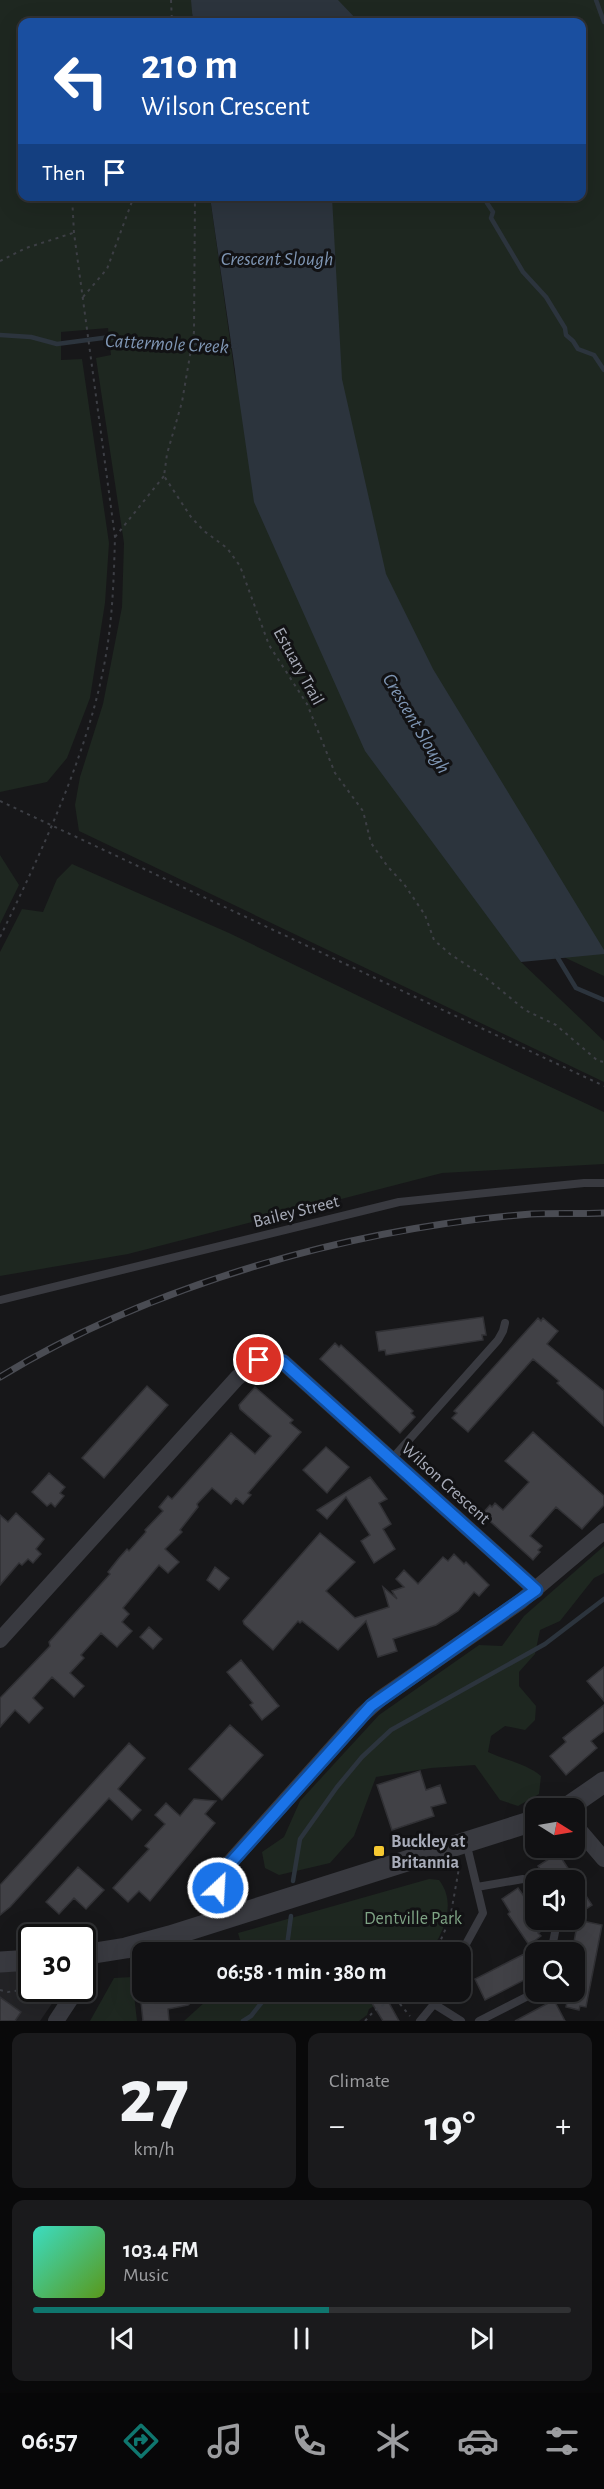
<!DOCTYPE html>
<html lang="en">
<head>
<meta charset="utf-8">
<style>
	body { margin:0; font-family:"Alegreya Sans",sans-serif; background:#1a1a1c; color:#f1f3f6; height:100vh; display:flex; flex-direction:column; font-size:22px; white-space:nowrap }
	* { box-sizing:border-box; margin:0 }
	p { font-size:20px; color:#9c9da0 }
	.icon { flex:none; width:33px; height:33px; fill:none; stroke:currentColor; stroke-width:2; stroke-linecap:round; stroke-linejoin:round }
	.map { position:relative; height:2021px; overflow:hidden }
	.side { display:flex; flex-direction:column; gap:12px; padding:12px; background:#09090a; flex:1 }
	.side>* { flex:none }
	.guide { position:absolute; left:18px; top:18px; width:568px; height:183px; border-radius:12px; box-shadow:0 6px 24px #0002,0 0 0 2px #303133; background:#1a4fa0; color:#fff; overflow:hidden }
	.needle { width:39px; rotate:101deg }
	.buttons { position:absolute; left:525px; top:1798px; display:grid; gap:12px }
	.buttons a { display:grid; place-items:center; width:60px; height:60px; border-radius:12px; background:#111113; box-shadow:0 6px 24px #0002,0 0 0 2px #303133; font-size:30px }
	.speed { position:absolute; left:18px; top:1924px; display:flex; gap:12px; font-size:30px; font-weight:700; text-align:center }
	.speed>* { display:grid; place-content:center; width:78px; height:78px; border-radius:50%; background:#111113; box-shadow:0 6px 24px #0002,0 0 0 2px #303133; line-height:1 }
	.speed .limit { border:3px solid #111; border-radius:9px; background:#fff; color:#111 }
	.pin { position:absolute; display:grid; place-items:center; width:51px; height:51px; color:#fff; margin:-26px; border:3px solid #fff; border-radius:50%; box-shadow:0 2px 6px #0007 }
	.me { position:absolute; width:66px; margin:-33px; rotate:25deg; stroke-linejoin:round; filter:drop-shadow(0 0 4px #0008) }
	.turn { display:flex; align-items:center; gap:21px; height:126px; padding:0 24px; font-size:27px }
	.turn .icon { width:78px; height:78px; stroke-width:2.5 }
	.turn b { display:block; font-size:42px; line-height:51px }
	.then { display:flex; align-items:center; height:57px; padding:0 24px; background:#0003; gap:12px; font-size:22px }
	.big { font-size:45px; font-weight:600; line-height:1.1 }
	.side .widget { flex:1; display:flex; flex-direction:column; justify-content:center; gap:9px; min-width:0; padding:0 21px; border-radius:12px; background:#1a1a1c }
	.side .dial { align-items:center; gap:0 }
	.dial b { font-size:78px; line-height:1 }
	.song { display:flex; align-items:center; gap:18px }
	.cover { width:72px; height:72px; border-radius:9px; background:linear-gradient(135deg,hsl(170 70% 55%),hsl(90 70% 35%)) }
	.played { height:6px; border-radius:3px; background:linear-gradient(90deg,#0f766e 55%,#303133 55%) }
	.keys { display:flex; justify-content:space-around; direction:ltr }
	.heat { display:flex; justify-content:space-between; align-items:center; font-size:33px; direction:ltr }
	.side .tiles { flex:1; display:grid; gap:12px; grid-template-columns:1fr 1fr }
	.widget:last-child { grid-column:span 2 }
	.trip { position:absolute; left:132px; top:1942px; width:339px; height:60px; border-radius:12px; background:#111113; box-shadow:0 6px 24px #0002,0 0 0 2px #303133; font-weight:600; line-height:60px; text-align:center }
	.menu { display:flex; height:96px; justify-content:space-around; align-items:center; background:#070708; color:#9c9da0 }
	.menu .icon { width:42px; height:42px }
	.menu .on { color:#0f766e }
	.menu b { font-size:27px; color:#f1f3f6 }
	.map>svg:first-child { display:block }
</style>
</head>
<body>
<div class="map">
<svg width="604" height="2021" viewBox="0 0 604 2021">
	<rect width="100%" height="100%" fill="#171719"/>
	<path fill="#232326" d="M 31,1966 L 32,1989 L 62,1989 L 40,2021 L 0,2021 L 0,1968 Z"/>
	<path fill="#1e2720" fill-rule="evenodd" d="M 0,0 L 604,0 L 604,976 L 496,925 L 521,962 L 604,1041 L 604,1082 L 79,831 L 75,805 L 80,777 L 103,704 L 122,607 L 124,543 L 96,358 L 111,355 L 108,328 L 61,332 L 61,360 L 82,359 L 109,543 L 105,603 L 90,698 L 67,758 L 47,782 L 0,792 ZM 192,14 L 207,22 L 582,22 L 582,196 L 223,197 L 236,383 L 210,197 L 22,196 L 22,22 L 193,22 Z
		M 0,855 L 19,885 L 0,924 Z
		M 72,864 L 229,933 L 404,1018 L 604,1112 L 604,1164 L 442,1173 L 128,1254 L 0,1276 L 0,952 L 22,909 L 43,912 L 57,879 Z
		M 604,1546 L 604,1573 L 594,1578 L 560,1621 L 540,1630 L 535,1654 L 519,1672 L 519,1686 L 536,1706 L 535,1720 L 525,1730 L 505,1726 L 491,1736 L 488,1752 C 505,1760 527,1764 541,1776 L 539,1794 L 518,1806 L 500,1800 L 475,1765 L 431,1768 L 376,1777 L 354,1836 L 330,1863 L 279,1875 L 265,1868 L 262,1852 L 284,1837 L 300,1801 L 379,1715 L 479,1645 L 502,1646 L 524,1616 Z
		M 429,1879 L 439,1880 C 457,1903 444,1931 430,1953 L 244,1953 L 238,1933 Z
		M 132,1977 L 137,2021 L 90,2021 L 114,1978 Z
		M 216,1992 L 399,1992 L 369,2009 L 367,2015 L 359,2021 L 184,2021 Z"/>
	<path fill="#2c343d" d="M 191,0 L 338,0 L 359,22 L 193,22 Z
		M 210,197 L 332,197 L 342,379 L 386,574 L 433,669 L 604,950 L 604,954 L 521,962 L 365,751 L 254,502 Z"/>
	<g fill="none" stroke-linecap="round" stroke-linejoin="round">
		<path stroke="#2c343d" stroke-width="4.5" d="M 596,0 L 604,22
			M 487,196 L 487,203 L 493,212 L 491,218 L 523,272 L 546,297 L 565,328 L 566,335 L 573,341 L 578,349 L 594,355 L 604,370
			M 0,335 L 31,337 L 57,344 L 110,337 L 132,342 L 198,343 L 236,346
			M 556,955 L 576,988 L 604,1000
			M 293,1881 L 300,1839 L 337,1787 L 362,1757 L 391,1730 L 545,1644 L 604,1599
			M 286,1953 L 291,1916
			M 243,2021 L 251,2016 L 270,1992"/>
	</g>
	<path fill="#414146" stroke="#313135" stroke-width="1.5" d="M 483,1317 L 486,1335 L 482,1335 L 483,1340 L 386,1355 L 385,1350 L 379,1351 L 376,1332 Z
		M 538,1318 L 541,1321 L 543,1318 L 558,1331 L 547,1344 L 604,1391 L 604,1426 L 557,1383 L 559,1381 L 533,1359 L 468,1432 L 452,1418 L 457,1413 L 454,1411 Z
		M 335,1343 L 339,1347 L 341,1345 L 413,1411 L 411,1413 L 415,1417 L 400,1433 L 320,1359 Z
		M 147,1386 L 168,1405 L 104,1478 L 82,1458 Z
		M 255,1387 L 293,1420 L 290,1423 L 301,1432 L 248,1493 L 251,1495 L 243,1504 L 236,1498 L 231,1504 L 212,1488 L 197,1504 L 198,1507 L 180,1530 L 182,1532 L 165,1549 L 179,1562 L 168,1573 L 159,1565 L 123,1608 L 129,1614 L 122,1622 L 132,1631 L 117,1647 L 101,1633 L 81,1655 L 84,1658 L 70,1673 L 84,1686 L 74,1697 L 52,1677 L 33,1698 L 43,1708 L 29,1723 L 15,1710 L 0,1727 L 0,1698 L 50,1646 L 49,1642 L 110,1574 L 108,1572 L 119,1558 L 127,1549 L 129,1551 L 146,1532 L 145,1530 L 163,1511 L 159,1507 L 168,1496 L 172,1499 L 231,1433 L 255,1454 L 271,1436 L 240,1409 L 239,1405 Z
		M 533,1432 L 604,1496 L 604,1505 L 582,1529 L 556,1507 L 530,1536 L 542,1546 L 538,1550 L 540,1552 L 533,1560 L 482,1514 L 490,1505 L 492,1507 L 495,1503 L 503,1510 L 529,1482 L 505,1461 Z
		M 326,1447 L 349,1467 L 327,1493 L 303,1470 Z
		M 49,1473 L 65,1487 L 60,1493 L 64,1496 L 55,1507 L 51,1503 L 47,1506 L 32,1492 Z
		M 370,1477 L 387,1499 L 379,1503 L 391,1524 L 383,1529 L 395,1549 L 374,1563 L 361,1541 L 370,1535 L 346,1497 L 327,1519 L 317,1510 Z
		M 16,1513 L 44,1539 L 36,1549 L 41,1554 L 33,1563 L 28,1559 L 22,1565 L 19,1563 L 0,1585 L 0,1515 L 8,1522 Z
		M 320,1533 L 355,1562 L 326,1591 L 355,1618 L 389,1607 L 383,1587 L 397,1599 L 392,1591 L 404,1587 L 396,1579 L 404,1570 L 418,1584 L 443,1557 L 448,1561 L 454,1554 L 464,1564 L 466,1562 L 489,1585 L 479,1596 L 474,1592 L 458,1611 L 436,1625 L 393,1639 L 397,1651 L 378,1657 L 366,1621 L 338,1650 L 302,1621 L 300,1623 L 298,1621 L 273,1650 L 244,1624 L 243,1621 Z
		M 215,1567 L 229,1578 L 219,1590 L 207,1580 Z
		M 149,1627 L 162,1639 L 153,1649 L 140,1637 Z
		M 241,1660 L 279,1706 L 262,1720 L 250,1705 L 253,1703 L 227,1672 Z
		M 604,1667 L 604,1701 L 587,1681 Z
		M 604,1705 L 604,1731 L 591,1741 L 597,1748 L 566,1775 L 550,1756 L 566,1742 L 563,1738 Z
		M 230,1725 L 263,1755 L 222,1800 L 189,1769 Z
		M 129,1743 L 145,1758 L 118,1789 L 141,1810 L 132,1820 L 109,1798 L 10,1907 L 0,1915 L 0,1885 Z
		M 420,1771 L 426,1790 L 440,1785 L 446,1803 L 431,1807 L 434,1816 L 392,1830 L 377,1785 Z
		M 194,1799 L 216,1801 L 205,1814 L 215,1823 L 150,1901 L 139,1891 L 128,1902 L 113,1888 L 149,1849 L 145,1846 L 165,1824 L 155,1815 L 166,1803 L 180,1816 Z
		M 558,1853 L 592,1905 L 574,1917 L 574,1881 L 548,1881 L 538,1866 Z
		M 78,1867 L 104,1890 L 86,1909 L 74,1898 L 59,1914 L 46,1902 Z
		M 518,1888 L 536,1913 L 536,1920 L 540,1920 L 546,1928 L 538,1933 L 541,1936 L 529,1945 L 508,1914 L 510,1912 L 502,1899 Z
		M 578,1920 L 602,1925 L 586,2007 L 580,2006 L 579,2010 L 566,2007 L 569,1992 L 574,1992 L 574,1953 L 572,1953 Z
		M 524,1954 L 531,1968 L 529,1970 L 532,1976 L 485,2000 L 475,1979 Z
		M 140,1992 L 203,1992 L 188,2005 L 168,2009 L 169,2021 L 143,2021 Z
		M 365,1992 L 383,1992 L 399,2021 L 383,2021 Z
		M 0,1997 L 21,2012 L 15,2021 L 0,2021 Z
		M 554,2000 L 565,2021 L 515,2021 Z"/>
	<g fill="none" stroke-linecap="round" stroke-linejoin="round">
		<path stroke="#3d3f45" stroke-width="2" stroke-dasharray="3 4.5" stroke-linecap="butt" d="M 171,0 L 172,22
			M 195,196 L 194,332 L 182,402 L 167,454 L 164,476 L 191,517 L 204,531 L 227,548 L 240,566 L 269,645 L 307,704 L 335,773 L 363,811 L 371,843 L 388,867 L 404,884 L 425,915 L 434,940 L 450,954 L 485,977 L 525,1010 L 556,1025 L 598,1061 L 604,1062
			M 0,261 L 26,248 L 73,233
			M 83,297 L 107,269 L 134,196
			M 115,537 L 164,476
			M 0,801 L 604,1086
			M 0,937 C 44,847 94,741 108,642 C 113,607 114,572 115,537 L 74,233 L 72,196
			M 435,1953 L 450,1919 L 459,1868
			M 48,1989 L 53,1998
			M 0,1990 L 8,1992 L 32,1988
			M 395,1998 L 410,2016
			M 365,2021 L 375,2010 L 405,1992"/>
		<path stroke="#393a40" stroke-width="8" d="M 0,1300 L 399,1202 L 584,1183 L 604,1183
			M 391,1460 L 498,1340 L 503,1331 L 505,1323
			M 477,1887 L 523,1879 L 529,1881 L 536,1891
			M 551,1953 L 556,1927 L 555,1920
			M 460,1955 L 483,1913 L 466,1842
			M 441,1992 L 434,2004 L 461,2021
			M 420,2021 L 434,2004
			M 479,2021 L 536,1992"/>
		<path stroke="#393a40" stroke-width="16" d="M 0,1640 L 237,1378 L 259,1360 L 283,1362 L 536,1590
			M 574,1824 L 604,1859
			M 225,1917 L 218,1888 L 226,1867 L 362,1715 L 381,1698 L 520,1602 L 604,1531
			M 82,1975 L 85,1955
			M 56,2021 L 77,1989"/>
		<path stroke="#393a40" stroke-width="21" d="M 565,1809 L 604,1782
			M 82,1955 L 126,1948 L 170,1936 L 536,1820
			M 0,1962 L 32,1960"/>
		<g stroke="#4a4c53" stroke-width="7">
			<path id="rail" d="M 0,1377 C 153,1284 353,1228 531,1214 C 555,1213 580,1214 604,1213"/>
		</g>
		<use href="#rail" stroke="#121214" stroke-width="4.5" stroke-dasharray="14" stroke-linecap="butt"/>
	</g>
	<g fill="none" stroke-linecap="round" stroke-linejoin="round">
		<g stroke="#114b97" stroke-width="15">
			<path id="route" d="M 218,1888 L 226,1868 L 371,1706 L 536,1590 L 283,1362 L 259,1360"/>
		</g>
		<use href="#route" stroke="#1a73e8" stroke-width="10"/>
	</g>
	<rect fill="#f6c931" stroke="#121214" stroke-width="2" x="373" y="1845" width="12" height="12" rx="3"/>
	<g text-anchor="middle" stroke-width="6" stroke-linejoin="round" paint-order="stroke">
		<g font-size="18" fill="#a8acb9" stroke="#121214">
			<text transform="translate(299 666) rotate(61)" y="6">Estuary Trail</text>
			<text transform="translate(296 1211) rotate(-14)" y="6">Bailey Street</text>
			<text transform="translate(446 1483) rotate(42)" y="6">Wilson Crescent</text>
		</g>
		<g font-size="18" font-weight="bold" fill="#a8acb9" stroke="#121214" text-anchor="start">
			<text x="391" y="1847">Buckley at<tspan x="391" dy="21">Britannia</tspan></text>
		</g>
		<g font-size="18" fill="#7fa485" stroke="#121214">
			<text x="413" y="1924">Dentville Park</text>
		</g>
		<g font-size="20" font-style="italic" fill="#7f96b4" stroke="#121214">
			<text x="277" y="265">Crescent Slough</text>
			<text transform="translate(167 343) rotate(3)" y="7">Cattermole Creek</text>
			<text transform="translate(417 723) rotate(59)" y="7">Crescent Slough</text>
		</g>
	</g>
</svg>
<div class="buttons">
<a><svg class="needle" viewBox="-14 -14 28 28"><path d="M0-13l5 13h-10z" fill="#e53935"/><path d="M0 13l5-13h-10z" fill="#9c9da0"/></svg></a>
<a><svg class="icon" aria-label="sound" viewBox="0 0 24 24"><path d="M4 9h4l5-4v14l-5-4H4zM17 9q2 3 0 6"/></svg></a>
<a><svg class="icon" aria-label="search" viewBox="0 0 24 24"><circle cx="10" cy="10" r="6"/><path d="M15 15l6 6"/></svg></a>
</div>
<div class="speed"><div class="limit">30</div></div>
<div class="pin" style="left:259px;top:1360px;background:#d93025"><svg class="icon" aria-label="arrive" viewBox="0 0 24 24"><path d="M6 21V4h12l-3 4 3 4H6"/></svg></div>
<svg class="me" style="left:218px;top:1888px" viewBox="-20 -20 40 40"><circle r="17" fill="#1a73e8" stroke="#fff" stroke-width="3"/><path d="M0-11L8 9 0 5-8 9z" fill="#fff"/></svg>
<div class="trip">06:58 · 1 min · 380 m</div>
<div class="guide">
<div class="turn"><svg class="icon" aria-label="left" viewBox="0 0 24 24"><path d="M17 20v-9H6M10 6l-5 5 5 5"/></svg><div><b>210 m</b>Wilson Crescent</div></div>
<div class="then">Then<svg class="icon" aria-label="arrive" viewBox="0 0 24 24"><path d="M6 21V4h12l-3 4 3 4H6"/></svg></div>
</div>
</div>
<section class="side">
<div class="tiles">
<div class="widget dial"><b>27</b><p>km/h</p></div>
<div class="widget"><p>Climate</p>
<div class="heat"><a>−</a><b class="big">19°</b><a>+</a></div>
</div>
<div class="widget">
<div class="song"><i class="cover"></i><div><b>103.4 FM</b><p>Music</p></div></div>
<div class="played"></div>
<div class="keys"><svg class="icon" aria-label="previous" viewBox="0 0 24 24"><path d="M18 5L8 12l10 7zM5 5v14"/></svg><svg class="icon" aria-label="pause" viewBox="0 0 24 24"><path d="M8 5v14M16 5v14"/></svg><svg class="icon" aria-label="next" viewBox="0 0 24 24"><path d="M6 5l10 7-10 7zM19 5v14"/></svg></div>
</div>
</div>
</section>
<nav class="menu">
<b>06:57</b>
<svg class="icon on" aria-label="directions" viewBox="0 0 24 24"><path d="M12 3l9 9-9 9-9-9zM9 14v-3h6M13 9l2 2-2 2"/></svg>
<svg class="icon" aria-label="music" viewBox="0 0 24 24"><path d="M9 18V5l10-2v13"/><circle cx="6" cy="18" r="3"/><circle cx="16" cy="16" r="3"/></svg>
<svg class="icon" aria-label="phone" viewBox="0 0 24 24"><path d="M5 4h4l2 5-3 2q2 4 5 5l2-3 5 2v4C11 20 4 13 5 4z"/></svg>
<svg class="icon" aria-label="climate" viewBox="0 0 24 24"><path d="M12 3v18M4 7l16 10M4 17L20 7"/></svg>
<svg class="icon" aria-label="car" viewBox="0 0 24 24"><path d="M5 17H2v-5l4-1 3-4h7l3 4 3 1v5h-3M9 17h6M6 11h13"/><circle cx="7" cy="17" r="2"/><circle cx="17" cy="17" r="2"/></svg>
<svg class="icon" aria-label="filters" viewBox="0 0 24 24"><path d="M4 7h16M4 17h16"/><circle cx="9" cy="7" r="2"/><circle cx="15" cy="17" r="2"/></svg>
</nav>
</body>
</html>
